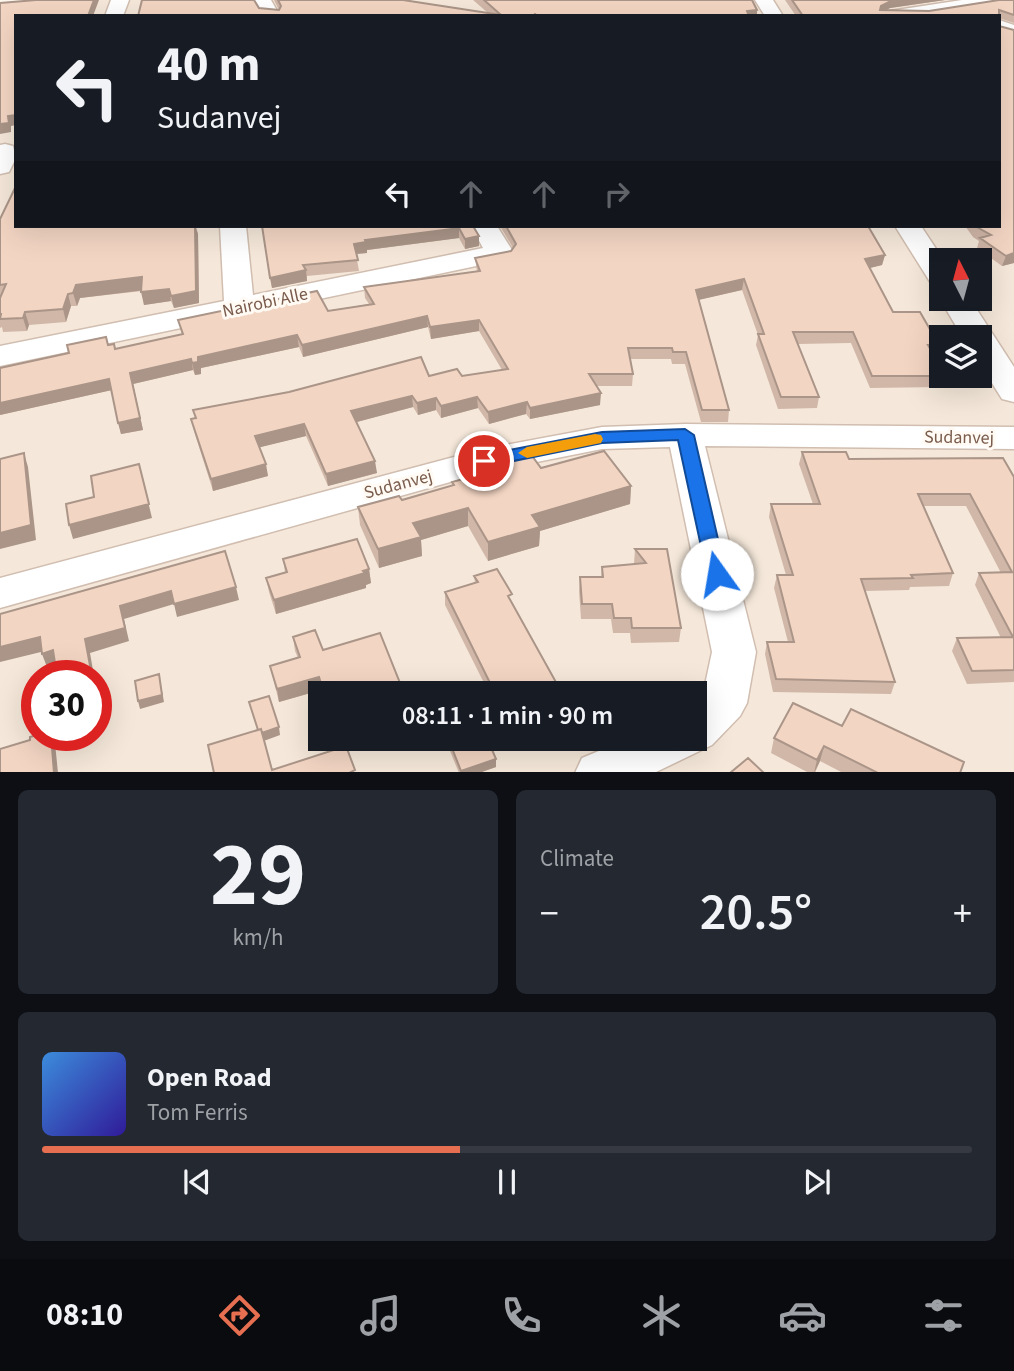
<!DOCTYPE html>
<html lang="en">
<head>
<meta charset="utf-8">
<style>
	body { margin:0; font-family:"Source Sans 3",sans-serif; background:#242831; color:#f1f3f6; height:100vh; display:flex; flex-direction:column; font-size:26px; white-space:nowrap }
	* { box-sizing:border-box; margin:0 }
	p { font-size:23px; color:#9ea1a6 }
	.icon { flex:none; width:38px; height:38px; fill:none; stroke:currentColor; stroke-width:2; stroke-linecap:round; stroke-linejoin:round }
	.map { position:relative; height:772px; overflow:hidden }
	.side { display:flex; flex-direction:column; gap:18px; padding:18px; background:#0d0f14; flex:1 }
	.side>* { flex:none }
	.guide { position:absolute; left:14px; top:14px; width:987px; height:214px; border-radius:0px; box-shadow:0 7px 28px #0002; background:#171b24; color:#f1f3f6; overflow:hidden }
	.needle { width:46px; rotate:354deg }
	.tools { position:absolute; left:929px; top:248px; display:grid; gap:14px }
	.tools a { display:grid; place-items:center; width:63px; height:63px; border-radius:0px; background:#171b24; box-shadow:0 7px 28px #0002; font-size:35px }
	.speed { position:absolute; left:21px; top:660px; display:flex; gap:14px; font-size:35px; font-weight:700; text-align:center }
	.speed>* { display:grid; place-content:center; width:91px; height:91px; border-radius:50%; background:#171b24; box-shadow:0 7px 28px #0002; line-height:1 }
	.speed .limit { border:10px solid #d22; background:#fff; color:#111 }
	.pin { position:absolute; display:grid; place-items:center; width:60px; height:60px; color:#fff; margin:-30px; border:4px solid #fff; border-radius:50%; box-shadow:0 2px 7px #0007 }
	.me { position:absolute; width:77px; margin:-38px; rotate:347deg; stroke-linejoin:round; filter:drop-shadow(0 0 5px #0008) }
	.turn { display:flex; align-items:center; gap:24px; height:147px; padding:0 28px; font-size:32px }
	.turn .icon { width:91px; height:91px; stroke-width:2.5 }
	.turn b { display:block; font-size:49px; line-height:60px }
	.lanes { display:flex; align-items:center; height:66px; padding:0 28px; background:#0003; justify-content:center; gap:35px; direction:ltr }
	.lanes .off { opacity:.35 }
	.big { font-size:52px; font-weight:600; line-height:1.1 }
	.side .card { flex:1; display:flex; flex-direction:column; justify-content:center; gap:10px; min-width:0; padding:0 24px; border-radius:10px; background:#242831 }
	.side .dial { align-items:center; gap:0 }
	.dial b { font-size:91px; line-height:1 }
	.song { display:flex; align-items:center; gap:21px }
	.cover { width:84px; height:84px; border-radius:10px; background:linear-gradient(135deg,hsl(210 70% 55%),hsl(250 70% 35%)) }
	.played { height:7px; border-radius:4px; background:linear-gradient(90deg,#e76f51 45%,#363941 45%) }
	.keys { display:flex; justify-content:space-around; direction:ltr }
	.heat { display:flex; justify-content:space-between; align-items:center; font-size:38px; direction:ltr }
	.side .tiles { flex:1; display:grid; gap:18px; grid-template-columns:1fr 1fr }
	.card:last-child { grid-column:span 2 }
	.trip { position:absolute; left:308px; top:681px; width:399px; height:70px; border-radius:0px; background:#171b24; box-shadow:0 7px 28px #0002; font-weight:600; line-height:70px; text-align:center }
	.tabs { display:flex; height:112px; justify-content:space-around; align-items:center; background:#090b0e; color:#9ea1a6 }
	.tabs .icon { width:49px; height:49px }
	.tabs .on { color:#e76f51 }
	.tabs b { font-size:32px; color:#f1f3f6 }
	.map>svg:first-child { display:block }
</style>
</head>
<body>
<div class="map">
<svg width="1014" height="773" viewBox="0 0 1014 773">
	<rect width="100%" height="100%" fill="#fdf6ec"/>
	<path fill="#f5e8da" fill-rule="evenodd" d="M 61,0 L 1014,0 L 1014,772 L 0,772 L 0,7 ZM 16,16 L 999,16 L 999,226 L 16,226 ZM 942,261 L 980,261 L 980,299 L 942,299 ZM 942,338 L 980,338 L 980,376 L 942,376 ZM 37,676 L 96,676 L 96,735 L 37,735 ZM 320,693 L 695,693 L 695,738 L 320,738 Z"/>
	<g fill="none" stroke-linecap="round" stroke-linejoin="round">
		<g stroke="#d1beb0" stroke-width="3">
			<path id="minor" d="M 111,0 L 129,0 L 123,16 L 105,16 Z
				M 253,0 L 271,0 L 280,16 L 262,16 Z
				M 755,0 L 773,0 L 783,16 L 765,16 Z
				M 962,0 L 1005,0 L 996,5 L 927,16 L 881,16 L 890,11 Z
				M 999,20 L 1014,25 L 1014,37 L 999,32 Z
				M 5,144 L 13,146 L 16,158 L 9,172 L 0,174 L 0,145 Z
				M 220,226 L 246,226 L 253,295 L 483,248 L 471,226 L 497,226 L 514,253 L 510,259 L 500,261 L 0,366 L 0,346 L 224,301 Z
				M 895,226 L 921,226 L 944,261 L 942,261 L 942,288 L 932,285 Z
				M 942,297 L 942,299 L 970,299 L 1014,367 L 1014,402 L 1002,399 L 980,364 L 980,338 L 963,338 L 940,299 Z
				M 685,424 L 1014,427 L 1014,449 L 705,446 L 756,652 L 747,703 L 740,716 L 712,745 L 654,773 L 575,773 L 582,758 L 630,738 L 695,738 L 695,701 L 703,694 L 712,652 L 670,447 L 602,449 L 486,472 L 0,608 L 0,578 L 484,449 L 602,427 Z"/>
		</g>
		<use href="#minor" fill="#fff" fill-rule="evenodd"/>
	</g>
	<path fill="#d1b7a8" d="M 274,0 L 403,0 L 488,13 L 473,0 L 752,0 L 757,10 L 757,16 L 138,16 L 259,8 L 279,10 Z
		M 785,0 L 945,0 L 890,8 L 886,10 L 929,11 L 1014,0 L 1014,23 L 999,18 L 999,16 L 796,16 Z
		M 0,219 L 16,226 L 196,226 L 198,234 L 199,303 L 174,308 L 171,301 L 144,305 L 142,291 L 80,298 L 77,306 L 71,306 L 66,322 L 29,325 L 27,331 L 3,332 L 2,327 L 0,328 Z
		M 262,226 L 473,226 L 479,246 L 465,249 L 459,238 L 367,250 L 367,253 L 356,254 L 359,271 L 307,276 L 307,281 L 272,288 Z
		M 500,226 L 868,226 L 885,255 L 882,265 L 869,268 L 893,312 L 939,345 L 936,356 L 934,356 L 942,369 L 942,376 L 945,376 L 942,387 L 870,388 L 851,343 L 798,344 L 819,397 L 817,408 L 778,409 L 756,345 L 758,335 L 742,290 L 698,300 L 729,410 L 728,422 L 701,422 L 685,364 L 672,364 L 671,359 L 630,359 L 633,374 L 632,386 L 596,386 L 600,405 L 530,419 L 526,414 L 489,424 L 478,408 L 441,418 L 436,410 L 418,415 L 413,407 L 357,422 L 377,473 L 328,486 L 306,436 L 260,447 L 268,476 L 213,491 L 194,431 L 191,419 L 195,418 L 193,410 L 429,376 L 462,376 L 502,370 L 479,331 L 431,339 L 428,327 L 303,357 L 299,347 L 201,368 L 201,374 L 195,375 L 193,370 L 133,384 L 143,430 L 121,434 L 112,390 L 0,415 L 108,345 L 115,349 L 182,335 L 178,320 L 328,311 L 369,304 L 365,298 L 364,287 L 477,272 L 475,258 L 511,251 L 513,248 Z
		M 965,226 L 999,226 L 1014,263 L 1002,266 L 977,248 L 979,241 L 973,237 Z
		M 802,452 L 849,459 L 1014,477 L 1014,682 L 967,684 L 952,651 L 957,638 L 1001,638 L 975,585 L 979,573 L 1001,573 L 966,506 L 923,506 L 953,573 L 949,586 L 910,587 L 909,590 L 865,591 L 895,682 L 891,694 L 773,692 L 765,654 L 767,642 L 788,642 L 774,588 L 777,575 L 786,575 L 769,517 L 771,504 L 813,504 L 799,464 Z
		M 495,455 L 541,468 L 631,486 L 630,504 L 540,531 L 539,546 L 488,561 L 468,526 L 421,540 L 422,556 L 379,568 L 360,525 L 358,507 L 402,500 L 453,485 L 452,482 L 495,470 Z
		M 635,549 L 667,549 L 681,628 L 679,642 L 631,643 L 630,633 L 613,633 L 611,619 L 581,619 L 579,591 L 580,577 L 601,577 L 602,567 L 634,564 Z
		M 283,559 L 369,569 L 371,583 L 366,585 L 366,588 L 276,614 L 269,592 L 266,578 L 285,572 Z
		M 474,576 L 512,602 L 562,693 L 489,693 L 445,605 L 445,592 L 475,583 Z
		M 293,637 L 323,650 L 404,693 L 322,693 L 321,690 L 279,702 L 270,666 L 298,658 L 295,651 Z
		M 842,726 L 960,773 L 843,773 L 820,761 L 815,773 L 809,773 L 771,753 L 774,738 Z
		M 447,738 L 496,759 L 496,767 L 479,773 L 459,773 L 448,746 Z"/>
	<path fill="#aa9588" d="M 94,0 L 99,0 L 93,16 L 88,16 Z
		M 898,0 L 945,0 L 890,8 L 880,14 L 881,6 L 891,1 Z
		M 757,10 L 757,16 L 746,16 L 747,11 Z
		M 16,115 L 16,125 L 11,126 L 11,132 L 0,134 L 0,124 L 8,116 Z
		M 195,226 L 198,234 L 199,303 L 174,308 L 171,296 Z
		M 459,228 L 459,238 L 367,250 L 367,253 L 355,254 L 354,244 L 365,240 Z
		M 479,236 L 479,246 L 465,249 L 465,239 Z
		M 1014,253 L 1014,263 L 1002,266 L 1006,256 Z
		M 885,255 L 882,265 L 862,270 L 865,259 Z
		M 306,270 L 307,281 L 272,288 L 270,278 Z
		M 142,277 L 145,290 L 80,298 L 77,306 L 73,293 L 76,285 Z
		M 744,279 L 742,290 L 694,301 L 696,290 Z
		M 169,289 L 171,301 L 144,305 L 141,292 Z
		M 68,294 L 71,306 L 66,322 L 63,309 Z
		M 25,312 L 29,325 L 27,331 L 23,318 Z
		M 427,316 L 428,327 L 303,357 L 302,345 Z
		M 479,320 L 479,331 L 431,339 L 430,327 Z
		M 297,335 L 299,347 L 201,368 L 201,374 L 195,375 L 192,363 L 198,357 Z
		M 191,359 L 193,370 L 133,384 L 143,430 L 121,434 L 118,423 L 130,373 Z
		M 109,379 L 112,390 L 0,415 L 0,403 Z
		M 601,393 L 600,405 L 530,419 L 530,408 Z
		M 412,396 L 413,407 L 353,423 L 351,411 Z
		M 477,397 L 478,408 L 441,418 L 441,406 Z
		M 436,398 L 436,410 L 418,415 L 417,403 Z
		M 527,402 L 526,414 L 489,424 L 488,412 Z
		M 304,424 L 306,436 L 257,448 L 255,436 Z
		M 24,453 L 28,467 L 36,540 L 0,549 L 0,533 Z
		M 375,461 L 377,473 L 328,486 L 326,474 Z
		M 139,464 L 152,518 L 73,539 L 69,525 Z
		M 266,464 L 268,476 L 213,491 L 211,479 Z
		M 631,486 L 630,504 L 540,531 L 539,546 L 488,561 L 488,542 L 532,515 Z
		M 468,508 L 468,526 L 421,540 L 422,556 L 379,568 L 378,549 L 413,523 Z
		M 369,569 L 371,583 L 366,585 L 366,588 L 276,614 L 274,600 Z
		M 236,587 L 239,600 L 177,617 L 174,604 L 124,619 L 129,641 L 90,653 L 94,676 L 92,676 L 85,639 L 120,606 L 171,591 Z
		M 40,637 L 45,651 L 0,662 L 0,647 Z
		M 53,650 L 58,664 L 47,667 L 42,654 Z
		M 159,674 L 164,702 L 140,709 L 138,701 Z
		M 319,677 L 321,690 L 279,702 L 277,689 Z
		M 96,686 L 102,714 L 96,716 Z
		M 279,727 L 280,735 L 261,742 L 259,734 Z
		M 51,735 L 52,735 L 55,743 L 58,773 L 54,773 Z
		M 824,746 L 820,761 L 814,773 L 817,760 Z
		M 496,759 L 496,767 L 479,773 L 461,773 L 461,771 Z"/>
	<path fill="#f3d5c3" stroke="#aa9588" stroke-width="2" d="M 36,0 L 94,0 L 88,16 L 16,16 L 16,115 L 8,116 L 9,123 L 0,124 L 0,3 Z
		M 142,0 L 254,0 L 259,8 L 279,10 L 281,6 L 278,0 L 403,0 L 501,15 L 484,0 L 752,0 L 757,10 L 747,11 L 749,16 L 538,16 L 535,14 L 533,16 L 138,16 Z
		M 792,0 L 898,0 L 891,1 L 881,6 L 880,10 L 929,11 L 999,0 L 1014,0 L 1014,15 L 999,10 L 999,16 L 803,16 Z
		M 999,26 L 1014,30 L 1014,253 L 1006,256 L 980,238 L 991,235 L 975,226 L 999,226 Z
		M 16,186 L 16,226 L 195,226 L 196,291 L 171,296 L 169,289 L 141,292 L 142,277 L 76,285 L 73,293 L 68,294 L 63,309 L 25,312 L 23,318 L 0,319 L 1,314 L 0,314 L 0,298 L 6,284 L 0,285 L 0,219 Z
		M 262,226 L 473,226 L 479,236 L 465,239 L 459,228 L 365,240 L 366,242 L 354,244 L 358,260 L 303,265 L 306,270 L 270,278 Z
		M 506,226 L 868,226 L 885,255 L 865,259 L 893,312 L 920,312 L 939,345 L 928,345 L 942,369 L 942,376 L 872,376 L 853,332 L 793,332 L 819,397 L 781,397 L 758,334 L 764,334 L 744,279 L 696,290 L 729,410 L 702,410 L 686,352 L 673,352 L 672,348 L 628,348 L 633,374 L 589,374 L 601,393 L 530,408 L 527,402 L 488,412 L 477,397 L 441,406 L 436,398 L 417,403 L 412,396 L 351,411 L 375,461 L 326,474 L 304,424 L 255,436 L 266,464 L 211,479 L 191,419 L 196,418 L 193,410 L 289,392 L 421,357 L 429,376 L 457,369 L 462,376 L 508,369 L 479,320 L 430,327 L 427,316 L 302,345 L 297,335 L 198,357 L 198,362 L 192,363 L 191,359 L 130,373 L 140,418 L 118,423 L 109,379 L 0,403 L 0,368 L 69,353 L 67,345 L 106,337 L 108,345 L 114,344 L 115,349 L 183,334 L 178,320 L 317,291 L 328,311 L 374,304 L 364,287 L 480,271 L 475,258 L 511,251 L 516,244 Z
		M 527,449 L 541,468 L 604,451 L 631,486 L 532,515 L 540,527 L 488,542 L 468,508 L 413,523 L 421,537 L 378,549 L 358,507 L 399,496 L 402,500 L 454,485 L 452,482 L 503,468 L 495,455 Z
		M 802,452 L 846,452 L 849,459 L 1003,458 L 1014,477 L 1014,670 L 972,671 L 957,638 L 1013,637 L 979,573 L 1012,572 L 970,494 L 918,494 L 953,573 L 911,575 L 913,578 L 861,579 L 895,682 L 776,679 L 767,642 L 794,642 L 777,575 L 793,575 L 771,504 L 820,504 Z
		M 24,453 L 31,525 L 0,533 L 0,459 Z
		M 139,464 L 149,504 L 69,525 L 66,504 L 94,497 L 91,476 Z
		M 357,539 L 369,569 L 363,571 L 365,573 L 274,600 L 266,578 L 287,572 L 283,559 Z
		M 635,549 L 667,549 L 681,628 L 632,628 L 631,618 L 614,618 L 612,604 L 582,604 L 580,577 L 603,577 L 602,567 L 646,563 Z
		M 225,551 L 236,587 L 174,604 L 171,591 L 120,606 L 125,628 L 85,639 L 92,676 L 57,676 L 53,650 L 42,654 L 40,637 L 0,647 L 0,614 Z
		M 497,569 L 512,594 L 508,596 L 562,693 L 495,693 L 445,592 L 478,582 L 474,576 Z
		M 315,630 L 323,650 L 380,633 L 404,693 L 324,693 L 319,677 L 277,689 L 270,666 L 300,657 L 293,637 Z
		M 159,674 L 162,695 L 138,701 L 135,681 Z
		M 269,696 L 279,727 L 262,733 L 261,729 L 258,730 L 249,702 Z
		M 793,703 L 842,726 L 851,709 L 964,762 L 960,773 L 878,773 L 824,746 L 817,760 L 774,738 Z
		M 261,729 L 272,770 L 346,746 L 355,770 L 349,773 L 214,773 L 208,745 Z
		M 37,735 L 51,735 L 54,773 L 0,773 L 0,749 L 30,740 L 30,737 Z
		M 448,738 L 487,738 L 496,759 L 461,771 Z
		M 748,758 L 764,773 L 730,773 Z"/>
	<path fill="#1a73e8" stroke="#114b97" stroke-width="2" d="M 685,429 L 694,435 L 726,574 L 724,579 L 710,579 L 707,574 L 678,440 L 602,443 L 484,467 L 475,461 L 484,455 L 602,432 Z"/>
	<path fill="#f59e0b" d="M 595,434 L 601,435 L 603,439 L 601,443 L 527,458 L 518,453 L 527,447 Z"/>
	<g text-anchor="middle" stroke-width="6" stroke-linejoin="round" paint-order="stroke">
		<g font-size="18" fill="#7a5c4d" stroke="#fffaf3">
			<text transform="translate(265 302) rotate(-12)" y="6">Nairobi Alle</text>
			<text transform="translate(959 437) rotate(1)" y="6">Sudanvej</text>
			<text transform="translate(398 484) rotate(-15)" y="6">Sudanvej</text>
		</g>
	</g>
</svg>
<div class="tools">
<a><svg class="needle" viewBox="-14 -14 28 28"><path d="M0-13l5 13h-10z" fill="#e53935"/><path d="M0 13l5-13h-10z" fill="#9ea1a6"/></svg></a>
<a><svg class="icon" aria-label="layers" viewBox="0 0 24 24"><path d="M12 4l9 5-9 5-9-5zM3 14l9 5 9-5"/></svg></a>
</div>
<div class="speed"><div class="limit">30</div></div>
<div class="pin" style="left:484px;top:461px;background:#d93025"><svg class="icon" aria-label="arrive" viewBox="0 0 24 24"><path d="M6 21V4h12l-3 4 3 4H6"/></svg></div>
<svg class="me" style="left:717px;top:574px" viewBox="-20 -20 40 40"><circle r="19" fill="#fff"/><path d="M0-13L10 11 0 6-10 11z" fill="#1a73e8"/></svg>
<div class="trip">08:11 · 1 min · 90 m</div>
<div class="guide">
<div class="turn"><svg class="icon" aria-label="left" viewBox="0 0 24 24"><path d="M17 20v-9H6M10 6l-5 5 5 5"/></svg><div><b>40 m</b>Sudanvej</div></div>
<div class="lanes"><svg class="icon" aria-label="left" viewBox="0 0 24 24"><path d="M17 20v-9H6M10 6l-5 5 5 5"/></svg><svg class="icon off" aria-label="ahead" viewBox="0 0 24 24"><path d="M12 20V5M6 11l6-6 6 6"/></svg><svg class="icon off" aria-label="ahead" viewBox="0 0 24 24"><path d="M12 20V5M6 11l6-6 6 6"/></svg><svg class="icon off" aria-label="right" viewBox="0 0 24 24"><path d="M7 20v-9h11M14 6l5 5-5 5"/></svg></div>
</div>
</div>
<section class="side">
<div class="tiles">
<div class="card dial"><b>29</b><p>km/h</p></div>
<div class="card"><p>Climate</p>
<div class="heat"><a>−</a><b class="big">20.5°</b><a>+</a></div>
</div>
<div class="card">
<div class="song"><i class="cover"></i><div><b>Open Road</b><p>Tom Ferris</p></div></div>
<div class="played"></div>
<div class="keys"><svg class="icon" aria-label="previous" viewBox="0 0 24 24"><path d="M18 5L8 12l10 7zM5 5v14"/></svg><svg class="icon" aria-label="pause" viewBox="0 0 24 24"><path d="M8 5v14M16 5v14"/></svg><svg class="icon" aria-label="next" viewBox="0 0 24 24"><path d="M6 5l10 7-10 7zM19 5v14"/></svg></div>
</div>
</div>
</section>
<nav class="tabs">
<b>08:10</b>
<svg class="icon on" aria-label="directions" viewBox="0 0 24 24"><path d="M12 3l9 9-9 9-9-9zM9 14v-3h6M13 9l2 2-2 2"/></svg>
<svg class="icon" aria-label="music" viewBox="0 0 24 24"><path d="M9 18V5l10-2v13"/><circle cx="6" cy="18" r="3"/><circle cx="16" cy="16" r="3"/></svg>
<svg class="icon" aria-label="phone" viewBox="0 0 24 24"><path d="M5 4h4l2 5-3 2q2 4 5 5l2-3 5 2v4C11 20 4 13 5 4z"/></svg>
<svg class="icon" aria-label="climate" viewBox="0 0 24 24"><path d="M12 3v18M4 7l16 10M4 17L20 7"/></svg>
<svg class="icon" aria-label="car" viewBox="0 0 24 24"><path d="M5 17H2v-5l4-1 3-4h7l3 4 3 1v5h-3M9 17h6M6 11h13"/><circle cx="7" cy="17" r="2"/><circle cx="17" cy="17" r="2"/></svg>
<svg class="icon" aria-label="filters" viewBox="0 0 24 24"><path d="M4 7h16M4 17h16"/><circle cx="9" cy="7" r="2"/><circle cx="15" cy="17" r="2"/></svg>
</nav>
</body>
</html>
